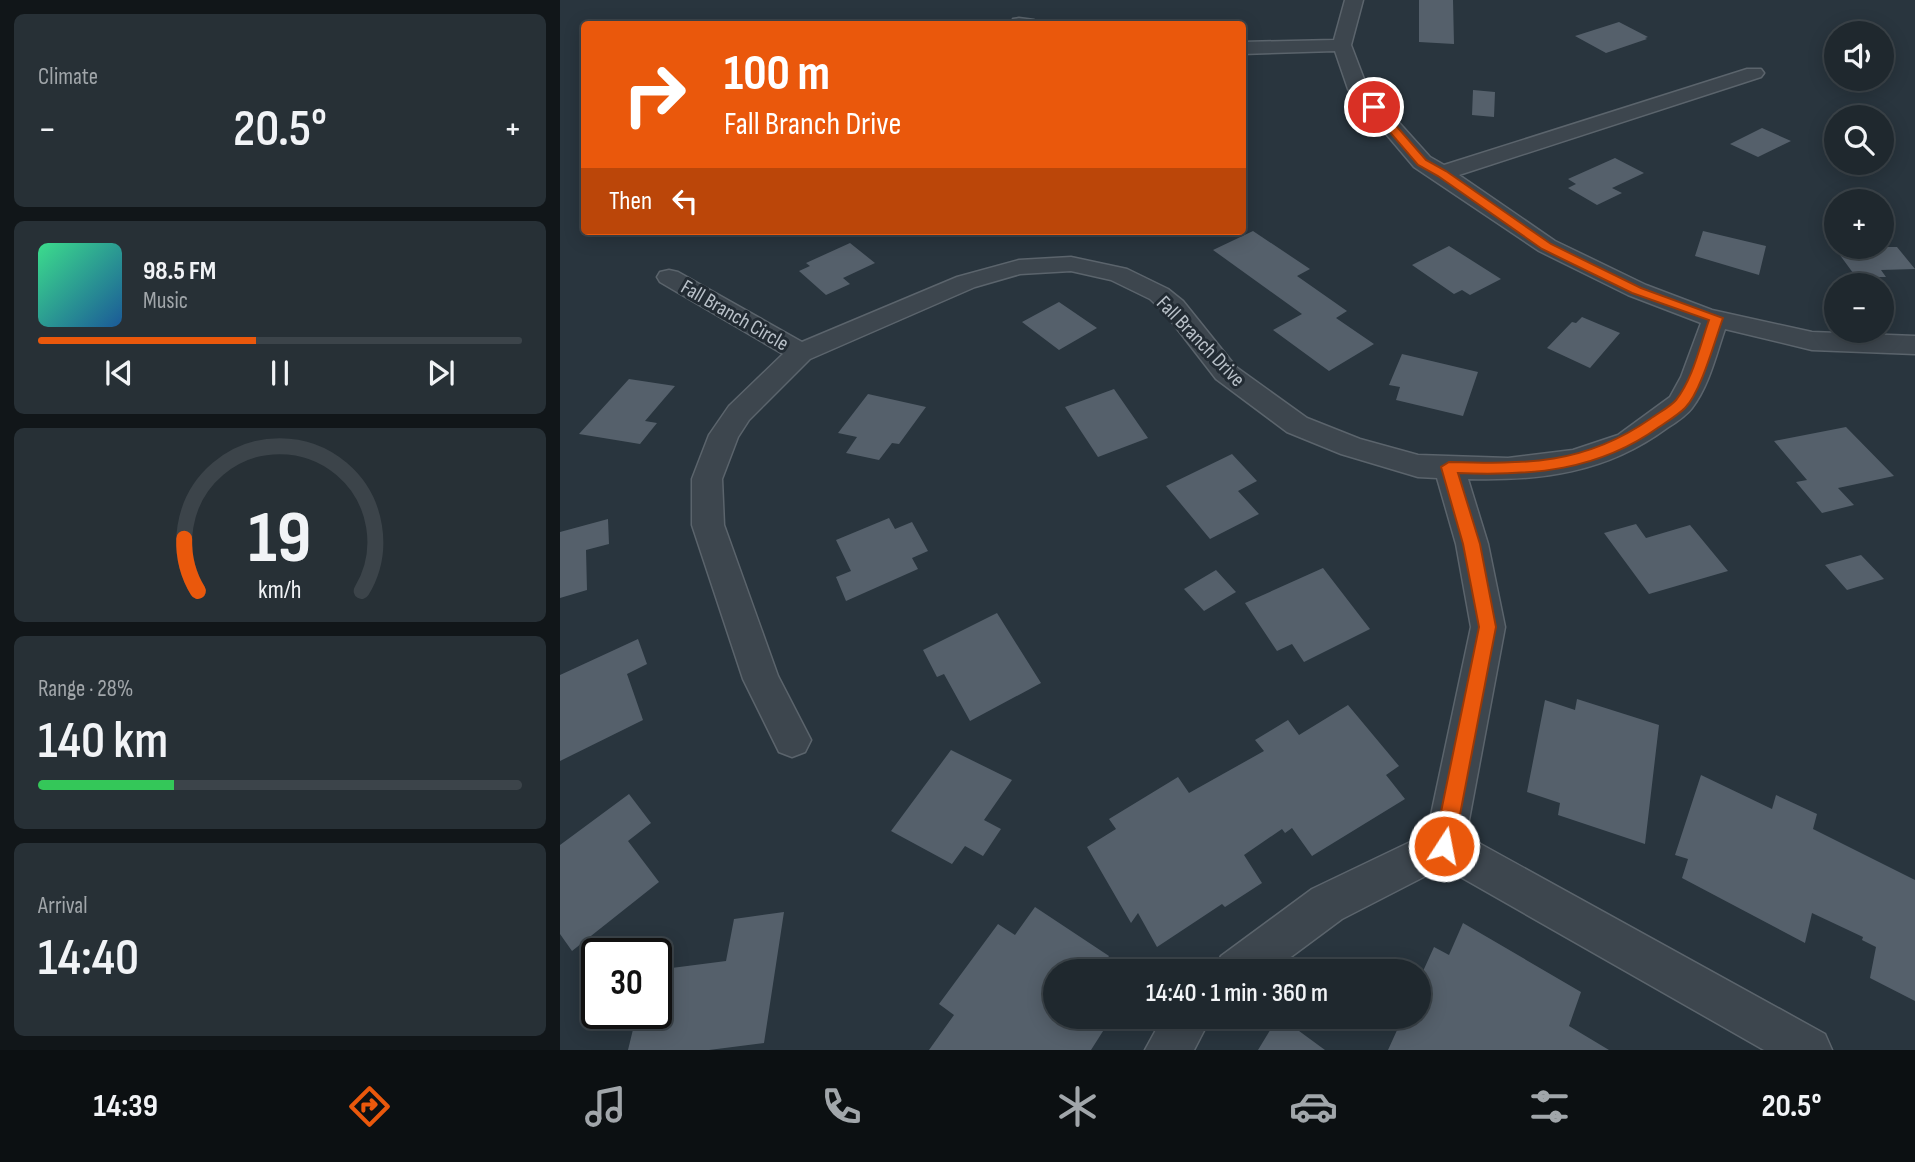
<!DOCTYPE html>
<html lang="en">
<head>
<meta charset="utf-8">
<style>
	body { margin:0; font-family:"Sofia Sans Condensed",sans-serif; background:#273036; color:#f1f3f6; height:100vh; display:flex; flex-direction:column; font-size:26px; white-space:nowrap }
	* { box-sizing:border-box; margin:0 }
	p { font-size:23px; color:#a1a6aa }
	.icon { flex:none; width:38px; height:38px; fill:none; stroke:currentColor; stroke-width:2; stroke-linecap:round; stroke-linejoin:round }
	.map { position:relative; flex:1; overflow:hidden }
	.panel { display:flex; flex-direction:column; gap:14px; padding:14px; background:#111619; width:560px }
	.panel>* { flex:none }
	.top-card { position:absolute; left:21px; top:21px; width:665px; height:214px; border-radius:7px; box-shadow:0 4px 18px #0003,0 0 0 2px #3c444a; background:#ea580c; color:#fff; overflow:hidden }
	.fabs { position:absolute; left:1264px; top:21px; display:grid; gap:14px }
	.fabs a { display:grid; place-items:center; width:70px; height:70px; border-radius:50%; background:#1f282e; box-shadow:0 4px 18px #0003,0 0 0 2px #3c444a; font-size:35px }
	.speed { position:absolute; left:21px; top:938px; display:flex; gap:14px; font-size:35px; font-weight:700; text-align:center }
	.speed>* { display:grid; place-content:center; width:91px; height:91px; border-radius:50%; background:#1f282e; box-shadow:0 4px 18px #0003,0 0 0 2px #3c444a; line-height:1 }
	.speed .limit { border:4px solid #111; border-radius:10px; background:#fff; color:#111 }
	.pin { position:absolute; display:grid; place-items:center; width:60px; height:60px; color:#fff; margin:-30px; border:4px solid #fff; border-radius:50%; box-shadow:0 2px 7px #0007 }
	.me { position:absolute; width:77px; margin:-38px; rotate:11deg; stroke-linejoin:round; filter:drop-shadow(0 0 5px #0008) }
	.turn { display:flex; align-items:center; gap:24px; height:147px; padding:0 28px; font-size:32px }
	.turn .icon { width:91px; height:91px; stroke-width:2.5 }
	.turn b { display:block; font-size:49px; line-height:60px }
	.then { display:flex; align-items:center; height:66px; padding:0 28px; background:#0003; gap:14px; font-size:26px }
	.big { font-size:52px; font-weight:600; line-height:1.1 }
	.panel .tile { flex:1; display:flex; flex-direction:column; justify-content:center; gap:10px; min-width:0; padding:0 24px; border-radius:10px; background:#273036 }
	.panel .dial { align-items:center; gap:0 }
	.dial svg { height:182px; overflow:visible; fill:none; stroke:#3c444a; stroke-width:7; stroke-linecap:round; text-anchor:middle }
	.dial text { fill:#f1f3f6; stroke:none }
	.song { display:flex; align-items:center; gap:21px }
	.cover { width:84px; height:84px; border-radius:10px; background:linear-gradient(135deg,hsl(150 70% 55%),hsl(210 70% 35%)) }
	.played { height:7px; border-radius:4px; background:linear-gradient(90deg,#ea580c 45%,#3c444a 45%) }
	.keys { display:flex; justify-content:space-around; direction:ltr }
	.heat { display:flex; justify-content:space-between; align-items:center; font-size:38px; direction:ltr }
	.charge { height:10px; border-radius:5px; background:linear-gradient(90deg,#34c759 28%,#3c444a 0) }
	.trip { position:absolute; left:483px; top:959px; width:388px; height:70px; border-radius:35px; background:#1f282e; box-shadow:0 4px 18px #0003,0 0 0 2px #3c444a; font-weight:600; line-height:70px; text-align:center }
	.tabs { display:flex; height:112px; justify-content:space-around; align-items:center; background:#0c1012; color:#a1a6aa }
	.tabs .icon { width:49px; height:49px }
	.tabs .on { color:#ea580c }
	.tabs b { font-size:32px; color:#f1f3f6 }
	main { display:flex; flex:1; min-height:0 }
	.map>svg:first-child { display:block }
</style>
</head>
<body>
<main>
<section class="panel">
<div class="tile"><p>Climate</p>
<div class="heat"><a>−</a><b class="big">20.5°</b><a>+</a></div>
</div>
<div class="tile">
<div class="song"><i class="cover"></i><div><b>98.5 FM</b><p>Music</p></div></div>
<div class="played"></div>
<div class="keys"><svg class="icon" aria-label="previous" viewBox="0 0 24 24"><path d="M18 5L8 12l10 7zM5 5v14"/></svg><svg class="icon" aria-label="pause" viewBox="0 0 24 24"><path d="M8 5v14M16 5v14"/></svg><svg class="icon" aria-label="next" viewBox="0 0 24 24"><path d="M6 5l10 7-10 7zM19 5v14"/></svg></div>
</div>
<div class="tile dial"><svg viewBox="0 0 100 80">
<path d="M14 69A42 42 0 1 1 86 69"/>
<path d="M14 69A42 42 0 0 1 8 46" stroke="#ea580c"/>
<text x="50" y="56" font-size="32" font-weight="700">19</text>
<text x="50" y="72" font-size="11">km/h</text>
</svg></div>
<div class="tile"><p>Range · 28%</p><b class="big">140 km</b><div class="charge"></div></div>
<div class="tile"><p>Arrival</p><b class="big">14:40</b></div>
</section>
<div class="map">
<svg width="1355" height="1050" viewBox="0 0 1355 1050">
	<rect width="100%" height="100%" fill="#29353e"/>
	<path fill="#55606b" d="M 859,0 L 893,0 L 894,44 L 859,42 Z
		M 1059,22 L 1088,37 L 1085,38 L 1087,39 L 1046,53 L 1015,36 Z
		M 913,90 L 935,92 L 934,117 L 912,115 Z
		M 1202,128 L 1231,141 L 1198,157 L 1170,144 Z
		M 1055,158 L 1084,173 L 1052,188 L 1062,193 L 1037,205 L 1008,188 L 1016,184 L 1008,179 Z
		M 693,231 L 750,269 L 737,276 L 787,311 L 776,318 L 814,344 L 769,371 L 713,330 L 742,314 L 653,250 Z
		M 1143,231 L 1206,246 L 1199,275 L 1135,256 Z
		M 290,243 L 315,263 L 283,278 L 290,284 L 266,295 L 239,271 L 250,266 L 246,263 Z
		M 889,246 L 941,279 L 910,295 L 902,290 L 894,294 L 852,265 Z
		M 1274,247 L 1337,247 L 1355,269 L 1321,270 L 1326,277 L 1296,277 Z
		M 499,302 L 537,328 L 499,350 L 462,322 Z
		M 1022,317 L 1060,333 L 1030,368 L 987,348 L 1012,322 L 1016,323 Z
		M 842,354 L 918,372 L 903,416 L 836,400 L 840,387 L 829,385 Z
		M 69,379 L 115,386 L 85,421 L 97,423 L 80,444 L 19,434 Z
		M 554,389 L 588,438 L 538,457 L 505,407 Z
		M 308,394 L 366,407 L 339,444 L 332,443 L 319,460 L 286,453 L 297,437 L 278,433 Z
		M 1286,427 L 1334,476 L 1278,488 L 1294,505 L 1262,513 L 1236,482 L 1247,480 L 1214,441 Z
		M 672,454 L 697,481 L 678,491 L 699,514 L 650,539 L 606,486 Z
		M 329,518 L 335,529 L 352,522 L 368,551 L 352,558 L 358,569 L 286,601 L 276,577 L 291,571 L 276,540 Z
		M 48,519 L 49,544 L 26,550 L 27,590 L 0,598 L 0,532 Z
		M 1076,524 L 1086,538 L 1130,525 L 1168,571 L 1089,594 L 1044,533 Z
		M 1301,555 L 1324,579 L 1287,590 L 1265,565 Z
		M 763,568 L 810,629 L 744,662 L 732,644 L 717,651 L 685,603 Z
		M 656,570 L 676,592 L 644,611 L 624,589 Z
		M 437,613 L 481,683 L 410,721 L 384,674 L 377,677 L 363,650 Z
		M 78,639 L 87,664 L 67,674 L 83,720 L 0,761 L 0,675 Z
		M 1017,699 L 1099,725 L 1085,844 L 998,815 L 1000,803 L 967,792 L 985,700 L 1015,710 Z
		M 788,705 L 839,766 L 826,775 L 845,799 L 752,856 L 732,828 L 725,833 L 722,829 L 684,855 L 702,883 L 665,907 L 662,904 L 597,947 L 578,913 L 571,923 L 527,847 L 556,829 L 549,819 L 618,777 L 629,793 L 704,751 L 695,740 L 728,720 L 739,735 Z
		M 391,750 L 452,780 L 424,820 L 441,829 L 423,856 L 405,846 L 392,864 L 331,831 Z
		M 1141,775 L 1212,809 L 1216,795 L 1257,814 L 1253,829 L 1355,880 L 1355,1001 L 1310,978 L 1316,947 L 1302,940 L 1303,937 L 1252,913 L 1245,943 L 1122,878 L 1128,859 L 1115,855 Z
		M 69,794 L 91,823 L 68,841 L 99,882 L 12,951 L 0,934 L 0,845 Z
		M 475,907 L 549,956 L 539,971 L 495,971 L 495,1017 L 552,1017 L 531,1050 L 369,1050 L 394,1015 L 379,1004 L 438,924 L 455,935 Z
		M 224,912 L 204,1043 L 149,1050 L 68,1050 L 77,1013 L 96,1013 L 96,970 L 166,961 L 174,919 Z
		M 903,923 L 1021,992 L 1009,1026 L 1049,1050 L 828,1050 L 843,1017 L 859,1017 L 859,980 L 874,947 L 889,955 Z
		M 718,1017 L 720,1017 L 765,1050 L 698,1050 Z"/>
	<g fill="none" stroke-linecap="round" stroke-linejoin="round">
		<g stroke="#5b646c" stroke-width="3">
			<path id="minor" d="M 785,0 L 803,0 L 791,45 L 807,87 L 870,157 L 884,165 L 1187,69 L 1201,69 L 1204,73 L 1201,77 L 899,175 L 995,241 L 1086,285 L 1152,310 L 1252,332 L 1355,336 L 1355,354 L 1252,350 L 1165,329 C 1156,355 1149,386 1132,408 C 1126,416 1115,423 1107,428 C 1046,473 981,481 908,479 L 928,544 L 945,627 L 906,836 L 1265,1034 L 1272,1050 L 1204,1050 L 883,867 L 782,919 L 712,971 L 654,971 L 661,956 L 752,889 L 867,834 L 911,627 L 896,544 L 877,478 L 858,477 L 781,454 L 727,432 L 656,379 L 605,313 L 590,299 L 551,280 L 511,271 L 460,274 L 415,287 L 250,359 L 189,420 L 178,437 L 162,479 L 164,525 L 218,676 L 251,740 L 245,752 L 232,757 L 219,752 L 183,679 L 132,525 L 132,479 L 149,435 L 169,406 L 223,354 L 100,282 L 97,277 L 100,272 L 109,270 L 118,272 L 242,342 L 397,277 L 459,260 L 511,257 L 567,269 L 608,289 L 623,301 L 676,367 L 747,418 L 800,439 L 858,455 L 948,458 L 1013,450 L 1058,435 L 1110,397 L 1121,377 L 1141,323 L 1068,295 L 979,251 L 854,167 L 788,89 L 775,51 L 682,54 L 682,42 L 774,40 Z
				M 459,18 L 474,20 L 477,24 L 451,24 L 453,19 Z
				M 603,1017 L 651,1017 L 634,1050 L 585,1050 Z"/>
		</g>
		<use href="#minor" fill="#3d464e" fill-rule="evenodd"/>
	</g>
	<path fill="#ea580c" stroke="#983908" stroke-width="2" d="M 810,105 L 818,105 L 866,160 L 886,171 L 991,244 L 1081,288 L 1163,318 C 1155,340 1141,392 1125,408 C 1118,415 1108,421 1099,427 C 1038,471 972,476 898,473 L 920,544 L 936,627 L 894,846 L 891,853 L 884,856 L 877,853 L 874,846 L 919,627 L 903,544 L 881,467 L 889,462 C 966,464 1024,465 1090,419 C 1098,413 1110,407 1116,400 C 1133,379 1140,345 1149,320 L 1072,293 L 982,249 L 878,176 L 858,165 L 810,109 Z"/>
	<g text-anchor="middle" stroke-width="6" stroke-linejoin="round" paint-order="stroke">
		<g font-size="21" fill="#b9c1c9" stroke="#222b33">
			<text transform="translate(175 315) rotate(30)" y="7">Fall Branch Circle</text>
			<text transform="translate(641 341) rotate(46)" y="7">Fall Branch Drive</text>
		</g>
	</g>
</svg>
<div class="fabs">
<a><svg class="icon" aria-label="sound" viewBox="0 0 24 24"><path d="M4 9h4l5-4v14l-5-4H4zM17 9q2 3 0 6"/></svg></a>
<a><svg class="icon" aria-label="search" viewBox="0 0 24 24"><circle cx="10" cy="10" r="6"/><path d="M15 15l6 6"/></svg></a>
<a>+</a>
<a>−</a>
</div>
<div class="speed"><div class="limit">30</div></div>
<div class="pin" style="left:814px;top:107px;background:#d93025"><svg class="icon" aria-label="arrive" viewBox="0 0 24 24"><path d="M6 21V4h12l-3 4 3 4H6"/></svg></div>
<svg class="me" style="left:884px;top:846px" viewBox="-20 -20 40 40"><circle r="17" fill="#ea580c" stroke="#fff" stroke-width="3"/><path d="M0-11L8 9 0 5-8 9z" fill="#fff"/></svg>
<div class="trip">14:40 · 1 min · 360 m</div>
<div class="top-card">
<div class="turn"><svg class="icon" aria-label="right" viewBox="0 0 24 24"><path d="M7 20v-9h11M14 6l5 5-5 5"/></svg><div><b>100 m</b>Fall Branch Drive</div></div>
<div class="then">Then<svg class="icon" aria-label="left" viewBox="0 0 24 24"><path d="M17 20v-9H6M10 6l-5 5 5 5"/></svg></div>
</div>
</div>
</main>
<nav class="tabs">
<b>14:39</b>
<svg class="icon on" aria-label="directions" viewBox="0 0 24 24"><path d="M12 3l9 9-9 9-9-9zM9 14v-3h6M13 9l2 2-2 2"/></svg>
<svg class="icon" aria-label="music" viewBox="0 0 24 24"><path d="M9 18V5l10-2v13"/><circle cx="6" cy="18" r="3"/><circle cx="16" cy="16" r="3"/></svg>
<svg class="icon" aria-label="phone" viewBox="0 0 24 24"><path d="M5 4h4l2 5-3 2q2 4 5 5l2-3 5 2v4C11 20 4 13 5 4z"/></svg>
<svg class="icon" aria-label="climate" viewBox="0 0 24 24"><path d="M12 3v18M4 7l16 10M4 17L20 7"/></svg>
<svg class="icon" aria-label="car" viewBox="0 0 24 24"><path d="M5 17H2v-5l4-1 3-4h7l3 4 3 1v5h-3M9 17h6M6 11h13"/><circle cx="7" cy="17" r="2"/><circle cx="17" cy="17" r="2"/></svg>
<svg class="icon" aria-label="filters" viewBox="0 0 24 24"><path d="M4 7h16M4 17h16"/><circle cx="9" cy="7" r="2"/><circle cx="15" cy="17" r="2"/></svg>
<b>20.5°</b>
</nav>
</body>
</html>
